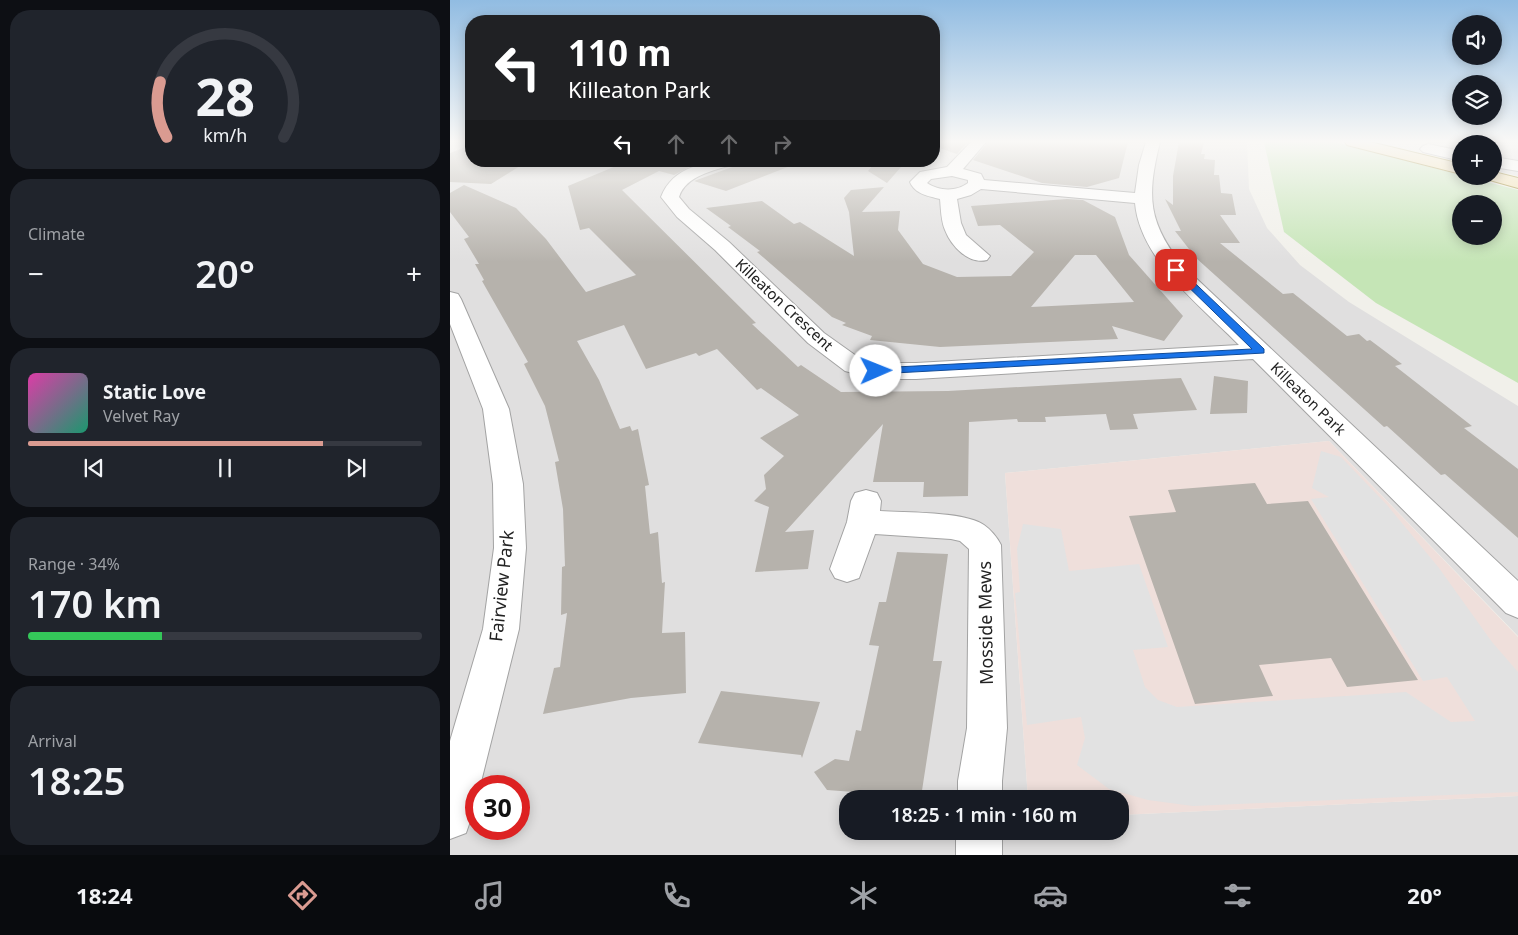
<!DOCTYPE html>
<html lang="en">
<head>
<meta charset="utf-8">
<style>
	body { margin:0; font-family:"Noto Sans",sans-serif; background:#20242c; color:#f1f3f6; height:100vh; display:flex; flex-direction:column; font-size:19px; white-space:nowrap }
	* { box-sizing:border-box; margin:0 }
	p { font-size:16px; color:#9ea1a6 }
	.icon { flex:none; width:28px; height:28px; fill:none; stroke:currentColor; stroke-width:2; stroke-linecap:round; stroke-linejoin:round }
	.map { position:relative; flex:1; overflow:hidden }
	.sheet { display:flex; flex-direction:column; gap:10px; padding:10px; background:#0d0f14; width:450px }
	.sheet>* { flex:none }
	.banner { position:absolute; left:15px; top:15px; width:475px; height:152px; border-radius:20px; box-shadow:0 2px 12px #0003; background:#202124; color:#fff; overflow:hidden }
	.tools { position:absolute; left:1002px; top:15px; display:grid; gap:10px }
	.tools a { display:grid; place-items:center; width:50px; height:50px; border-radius:50%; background:#171b24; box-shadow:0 2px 12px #0003; font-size:25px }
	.speed { position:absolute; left:15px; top:775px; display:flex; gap:10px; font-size:25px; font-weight:700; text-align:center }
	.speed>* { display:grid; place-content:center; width:65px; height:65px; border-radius:50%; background:#171b24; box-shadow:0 2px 12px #0003; line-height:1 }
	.speed .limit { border:8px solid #d22; background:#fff; color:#111 }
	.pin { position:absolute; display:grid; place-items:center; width:42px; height:42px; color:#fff; margin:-21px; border-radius:10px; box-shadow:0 2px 8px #0006 }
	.me { position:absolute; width:55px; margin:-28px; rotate:89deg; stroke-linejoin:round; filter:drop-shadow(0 0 4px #0008) }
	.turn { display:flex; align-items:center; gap:18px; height:105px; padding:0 20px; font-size:22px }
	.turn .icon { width:65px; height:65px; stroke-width:2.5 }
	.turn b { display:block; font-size:35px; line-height:42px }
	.lanes { display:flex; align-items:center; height:48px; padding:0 20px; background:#0003; justify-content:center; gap:25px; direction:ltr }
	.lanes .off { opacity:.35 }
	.big { font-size:38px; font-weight:600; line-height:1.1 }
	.sheet .widget { flex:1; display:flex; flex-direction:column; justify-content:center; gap:8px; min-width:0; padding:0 18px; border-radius:20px; background:#20242c }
	.sheet .dial { align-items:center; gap:0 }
	.dial svg { height:130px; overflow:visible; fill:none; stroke:#363941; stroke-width:7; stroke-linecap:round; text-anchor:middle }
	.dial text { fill:#f1f3f6; stroke:none }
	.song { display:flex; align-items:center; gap:15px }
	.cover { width:60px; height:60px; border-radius:8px; background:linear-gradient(135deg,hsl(320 70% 55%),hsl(160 70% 35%)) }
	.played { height:5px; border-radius:2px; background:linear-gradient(90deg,#da9b91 75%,#363941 75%) }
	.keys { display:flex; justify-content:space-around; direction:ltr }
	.heat { display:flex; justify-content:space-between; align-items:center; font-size:28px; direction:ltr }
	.charge { height:8px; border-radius:4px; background:linear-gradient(90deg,#34c759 34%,#363941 0) }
	.trip { position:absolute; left:389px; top:790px; width:290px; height:50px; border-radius:20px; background:#171b24; box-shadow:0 2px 12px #0003; font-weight:600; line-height:50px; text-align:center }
	.dock { display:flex; height:80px; justify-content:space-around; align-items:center; background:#090b0e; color:#9ea1a6 }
	.dock .icon { width:35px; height:35px }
	.dock .current { color:#da9b91 }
	.dock b { font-size:22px; color:#f1f3f6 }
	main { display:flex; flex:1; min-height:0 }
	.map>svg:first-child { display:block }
</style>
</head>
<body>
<main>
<section class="sheet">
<div class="widget dial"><svg viewBox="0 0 100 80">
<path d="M14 69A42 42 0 1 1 86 69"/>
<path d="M14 69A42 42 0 0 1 10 35" stroke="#da9b91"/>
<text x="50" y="56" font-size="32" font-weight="700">28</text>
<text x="50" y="72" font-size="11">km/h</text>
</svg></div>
<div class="widget"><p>Climate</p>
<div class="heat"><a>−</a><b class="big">20°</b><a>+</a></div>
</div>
<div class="widget">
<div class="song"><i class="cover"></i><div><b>Static Love</b><p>Velvet Ray</p></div></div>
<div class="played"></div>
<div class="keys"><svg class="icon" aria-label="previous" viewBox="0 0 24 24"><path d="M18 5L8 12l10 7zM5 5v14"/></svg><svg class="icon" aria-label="pause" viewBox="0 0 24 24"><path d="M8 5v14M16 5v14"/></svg><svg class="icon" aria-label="next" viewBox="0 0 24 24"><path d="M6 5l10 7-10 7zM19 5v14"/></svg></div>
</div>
<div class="widget"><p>Range · 34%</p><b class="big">170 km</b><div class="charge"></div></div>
<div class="widget"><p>Arrival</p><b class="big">18:25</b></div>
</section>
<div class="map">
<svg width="1068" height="855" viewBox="0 0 1068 855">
	<rect width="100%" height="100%" fill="#f1f0ea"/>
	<path fill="#e0dfdf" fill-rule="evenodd" d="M 0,142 L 21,142 L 21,161 L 484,161 L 484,142 L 797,142 L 799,189 L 817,228 L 850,265 L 899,302 L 1068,406 L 1068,636 L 879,441 L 555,473 L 578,799 L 398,799 L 398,831 L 670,831 L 670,815 L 1068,796 L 1068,855 L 0,855 ZM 26,786 L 69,786 L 69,829 L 26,829 Z
		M 979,142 L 1068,142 L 1068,176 L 1044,170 L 1044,144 L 1011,144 L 1011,162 L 970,151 Z"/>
	<path fill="#efdfdb" d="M 879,441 L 1068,637 L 1068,796 L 670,815 L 670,799 L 578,799 L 555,473 Z"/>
	<path fill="#c5e5b6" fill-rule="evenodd" d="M 814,142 L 885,142 L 1068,190 L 1068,383 L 926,303 L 834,232 ZM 1011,204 L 1044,204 L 1044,236 L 1011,236 Z"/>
	<path fill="#e2e2e2" d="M 871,451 L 891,457 L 937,505 L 989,568 L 1042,642 L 1068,672 L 1068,792 L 743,806 L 698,800 L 659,789 L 627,765 L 635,738 L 631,717 L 577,725 L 565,593 L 570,592 L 567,549 L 573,524 L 611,529 L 619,571 L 689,564 L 718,647 L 683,650 L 695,687 L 708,700 L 727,707 L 956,692 L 1001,722 L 1025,721 L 997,677 L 973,681 L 861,499 L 879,497 L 862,488 Z"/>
	<path fill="#b6b2ac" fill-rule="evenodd" d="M 484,142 L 518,142 L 507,154 L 492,149 L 484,153 Z
		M 538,142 L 678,142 L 669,178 L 637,187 L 592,183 L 523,160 Z
		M 729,142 L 754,142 L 751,154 L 755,154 L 754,159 L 765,160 L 764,175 L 769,175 L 771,193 L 782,194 L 786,215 L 770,215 L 790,243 L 770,243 L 833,294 L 843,293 L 897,336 L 909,334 L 917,341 L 920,340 L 952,364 L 945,366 L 1022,426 L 1014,428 L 1068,469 L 1068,538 L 995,474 L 991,475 L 937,426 L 934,427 L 746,258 L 725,231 L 731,231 L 715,199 L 723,205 L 723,176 Z
		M 21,145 L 21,161 L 78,161 L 41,184 L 0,182 L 0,153 Z
		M 178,161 L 258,161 L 241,166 L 224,175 L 209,171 L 172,190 L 306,323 L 302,324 L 348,367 L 351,365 L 391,392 L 498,391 L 731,378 L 747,410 L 683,414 L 688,429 L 660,430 L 656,414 L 595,417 L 596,422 L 568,422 L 567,419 L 519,422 L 518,496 L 473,497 L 474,482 L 423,482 L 433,424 L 335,532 L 364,530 L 358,569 L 305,572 L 319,507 L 304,501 L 316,489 L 314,475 L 334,456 L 310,438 L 349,415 L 311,388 L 307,390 L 267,349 L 249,356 L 246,353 L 196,369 L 174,325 L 127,341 L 149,380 L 170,429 L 180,426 L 182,431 L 188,429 L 199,485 L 195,486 L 200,534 L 208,532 L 212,583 L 215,582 L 212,633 L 235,632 L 236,693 L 181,698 L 93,714 L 104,668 L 110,667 L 117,613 L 111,615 L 112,567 L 115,566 L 113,509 L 105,462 L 109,461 L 95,406 L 74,364 L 78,362 L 32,281 L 34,280 L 25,264 L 29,264 L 14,239 L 19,237 L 0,212 L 0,193 L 14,185 L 66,208 L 96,239 L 136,292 L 186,275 L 139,228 L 130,230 L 118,186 Z
		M 288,161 L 348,161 L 348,163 L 276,191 L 244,181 L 285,166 Z
		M 402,161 L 464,161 L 451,167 L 437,183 L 418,171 L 423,165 L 412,167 Z
		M 434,187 L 412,212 L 450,211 L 448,230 L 473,264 L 507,277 L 561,276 L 584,252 L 550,225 L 528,226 L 521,206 L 617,199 L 633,200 L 665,217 L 679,255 L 733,316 L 714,341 L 662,326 L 668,339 L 490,347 L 420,340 L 422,336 L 392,325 L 396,323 L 382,317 L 307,252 L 310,251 L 278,227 L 281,226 L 256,208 L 312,201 L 344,224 L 350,222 L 404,256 L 399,212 L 394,198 L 401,190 ZM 625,255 L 646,255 L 684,302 L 581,307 Z
		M 764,376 L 798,381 L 797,413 L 760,414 Z
		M 805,483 L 817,504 L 858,501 L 968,680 L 897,687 L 881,658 L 809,665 L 823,696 L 745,704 L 679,516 L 726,512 L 718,490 Z
		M 447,552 L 498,554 L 483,661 L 492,661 L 471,797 L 377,790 L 364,772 L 385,759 L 399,761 L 406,730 L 411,731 L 429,646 L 419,645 L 429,602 L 436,602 Z
		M 271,691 L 370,702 L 352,758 L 351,755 L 248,743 Z"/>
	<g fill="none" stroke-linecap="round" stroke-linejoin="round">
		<g stroke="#a3a3a3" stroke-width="2">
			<path id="street" d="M 521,142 L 536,142 L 513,169 L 531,174 L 534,180 L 685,193 L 689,165 L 696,142 L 710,142 C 697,195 697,222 733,266 L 1068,581 L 1068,618 L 1056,613 L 803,359 L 466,379 L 426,379 L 395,371 L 358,343 L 265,250 L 227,217 L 211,197 C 223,166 256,161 286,161 L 284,164 C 264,171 236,175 229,197 L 239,209 L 279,242 L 374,333 L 412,360 L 426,363 L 466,363 L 789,345 C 751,306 690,260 685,203 L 531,189 L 521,195 L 507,199 L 511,223 L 516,235 L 540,256 L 537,260 C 519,265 501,246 495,230 C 491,221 491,209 490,199 C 478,196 465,194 460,182 L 470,172 L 497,167 ZM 502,176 L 518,180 L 518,183 C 506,192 489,191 477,183 L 481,179 Z
				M 978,144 L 1011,151 L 1011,161 L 973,152 L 970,149 L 973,146 Z
				M 1044,157 L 1068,161 L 1068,171 L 1044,167 Z
				M 0,292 L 8,294 L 11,299 L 59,409 L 73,484 L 76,548 L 69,629 L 30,786 L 26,786 C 26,803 22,817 16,833 L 0,839 L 0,741 L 33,629 L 44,548 L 43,484 L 33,409 L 0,324 Z
				M 416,490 L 427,493 L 431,501 L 430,511 C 455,513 514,511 534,525 C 541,530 547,537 551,545 L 557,728 L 552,781 L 552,799 L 508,799 L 508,781 L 517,728 L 519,549 L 510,541 L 501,539 L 425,534 L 409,578 L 397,582 L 385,578 L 380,569 L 397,522 L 401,501 L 405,493 Z
				M 506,831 L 552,831 L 552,855 L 506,855 Z"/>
		</g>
		<g stroke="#907910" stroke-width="2">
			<path id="primary" d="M 895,142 L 920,142 L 1011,164 L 1011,174 L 897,145 Z
				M 1044,172 L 1068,178 L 1068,188 L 1036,179 L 1034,176 L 1044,176 Z"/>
		</g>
		<use href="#street" fill="#fff" fill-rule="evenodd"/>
		<use href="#primary" fill="#f3e0ac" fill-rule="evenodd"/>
	</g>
	<linearGradient id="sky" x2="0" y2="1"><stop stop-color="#91bce2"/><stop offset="0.54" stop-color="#f9f8f6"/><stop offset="1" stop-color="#f9f8f6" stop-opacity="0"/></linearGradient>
	<rect width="1068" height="262" fill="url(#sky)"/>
	<path fill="#1a73e8" stroke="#114b97" d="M 723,268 L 729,268 L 814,349 L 814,353 L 426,374 L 421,371 L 426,368 L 802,349 L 723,272 Z"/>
	<g text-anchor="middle" stroke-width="4" stroke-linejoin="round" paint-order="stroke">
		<g font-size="15" fill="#222" stroke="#fff">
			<text transform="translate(334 305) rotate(43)" y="5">Killeaton Crescent</text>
			<text transform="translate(858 399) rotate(44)" y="5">Killeaton Park</text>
		</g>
		<g font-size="18" fill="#222" stroke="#fff">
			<text transform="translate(52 586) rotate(-84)" y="6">Fairview Park</text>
			<text transform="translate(536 623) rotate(-91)" y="6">Mosside Mews</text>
		</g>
	</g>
</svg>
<div class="tools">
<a><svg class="icon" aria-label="sound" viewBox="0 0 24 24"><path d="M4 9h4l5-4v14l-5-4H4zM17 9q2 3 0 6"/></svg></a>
<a><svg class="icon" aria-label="layers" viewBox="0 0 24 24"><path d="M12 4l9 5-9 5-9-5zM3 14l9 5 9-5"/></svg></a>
<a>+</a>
<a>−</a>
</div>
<div class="speed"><div class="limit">30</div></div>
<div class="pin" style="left:726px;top:270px;background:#d93025"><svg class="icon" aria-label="arrive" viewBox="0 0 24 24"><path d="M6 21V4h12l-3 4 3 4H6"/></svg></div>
<svg class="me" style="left:426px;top:371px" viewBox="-20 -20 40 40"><circle r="19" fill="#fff"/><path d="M0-13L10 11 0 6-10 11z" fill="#1a73e8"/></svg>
<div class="trip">18:25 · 1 min · 160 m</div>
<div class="banner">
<div class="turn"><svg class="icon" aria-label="left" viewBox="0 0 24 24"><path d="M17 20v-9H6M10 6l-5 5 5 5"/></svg><div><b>110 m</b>Killeaton Park</div></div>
<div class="lanes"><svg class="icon" aria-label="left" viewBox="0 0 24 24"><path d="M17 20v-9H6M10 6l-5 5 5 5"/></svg><svg class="icon off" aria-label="ahead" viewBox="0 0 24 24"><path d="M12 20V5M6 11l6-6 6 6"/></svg><svg class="icon off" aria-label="ahead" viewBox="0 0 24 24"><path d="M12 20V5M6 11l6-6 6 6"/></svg><svg class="icon off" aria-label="right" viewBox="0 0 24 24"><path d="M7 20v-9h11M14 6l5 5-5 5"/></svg></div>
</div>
</div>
</main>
<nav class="dock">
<b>18:24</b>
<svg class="icon current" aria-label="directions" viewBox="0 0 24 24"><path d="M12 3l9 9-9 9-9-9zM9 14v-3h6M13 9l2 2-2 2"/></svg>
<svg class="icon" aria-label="music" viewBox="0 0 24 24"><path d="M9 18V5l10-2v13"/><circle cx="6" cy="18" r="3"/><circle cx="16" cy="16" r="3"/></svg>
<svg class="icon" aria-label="phone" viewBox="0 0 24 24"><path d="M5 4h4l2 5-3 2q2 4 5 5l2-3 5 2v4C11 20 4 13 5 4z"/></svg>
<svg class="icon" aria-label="climate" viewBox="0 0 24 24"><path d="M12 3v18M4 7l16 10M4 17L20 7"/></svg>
<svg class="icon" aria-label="car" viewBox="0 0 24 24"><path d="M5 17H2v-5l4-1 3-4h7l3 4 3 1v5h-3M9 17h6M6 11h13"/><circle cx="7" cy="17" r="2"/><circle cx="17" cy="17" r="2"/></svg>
<svg class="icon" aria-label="filters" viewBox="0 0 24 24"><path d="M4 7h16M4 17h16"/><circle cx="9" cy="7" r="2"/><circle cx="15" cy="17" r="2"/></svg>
<b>20°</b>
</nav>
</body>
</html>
